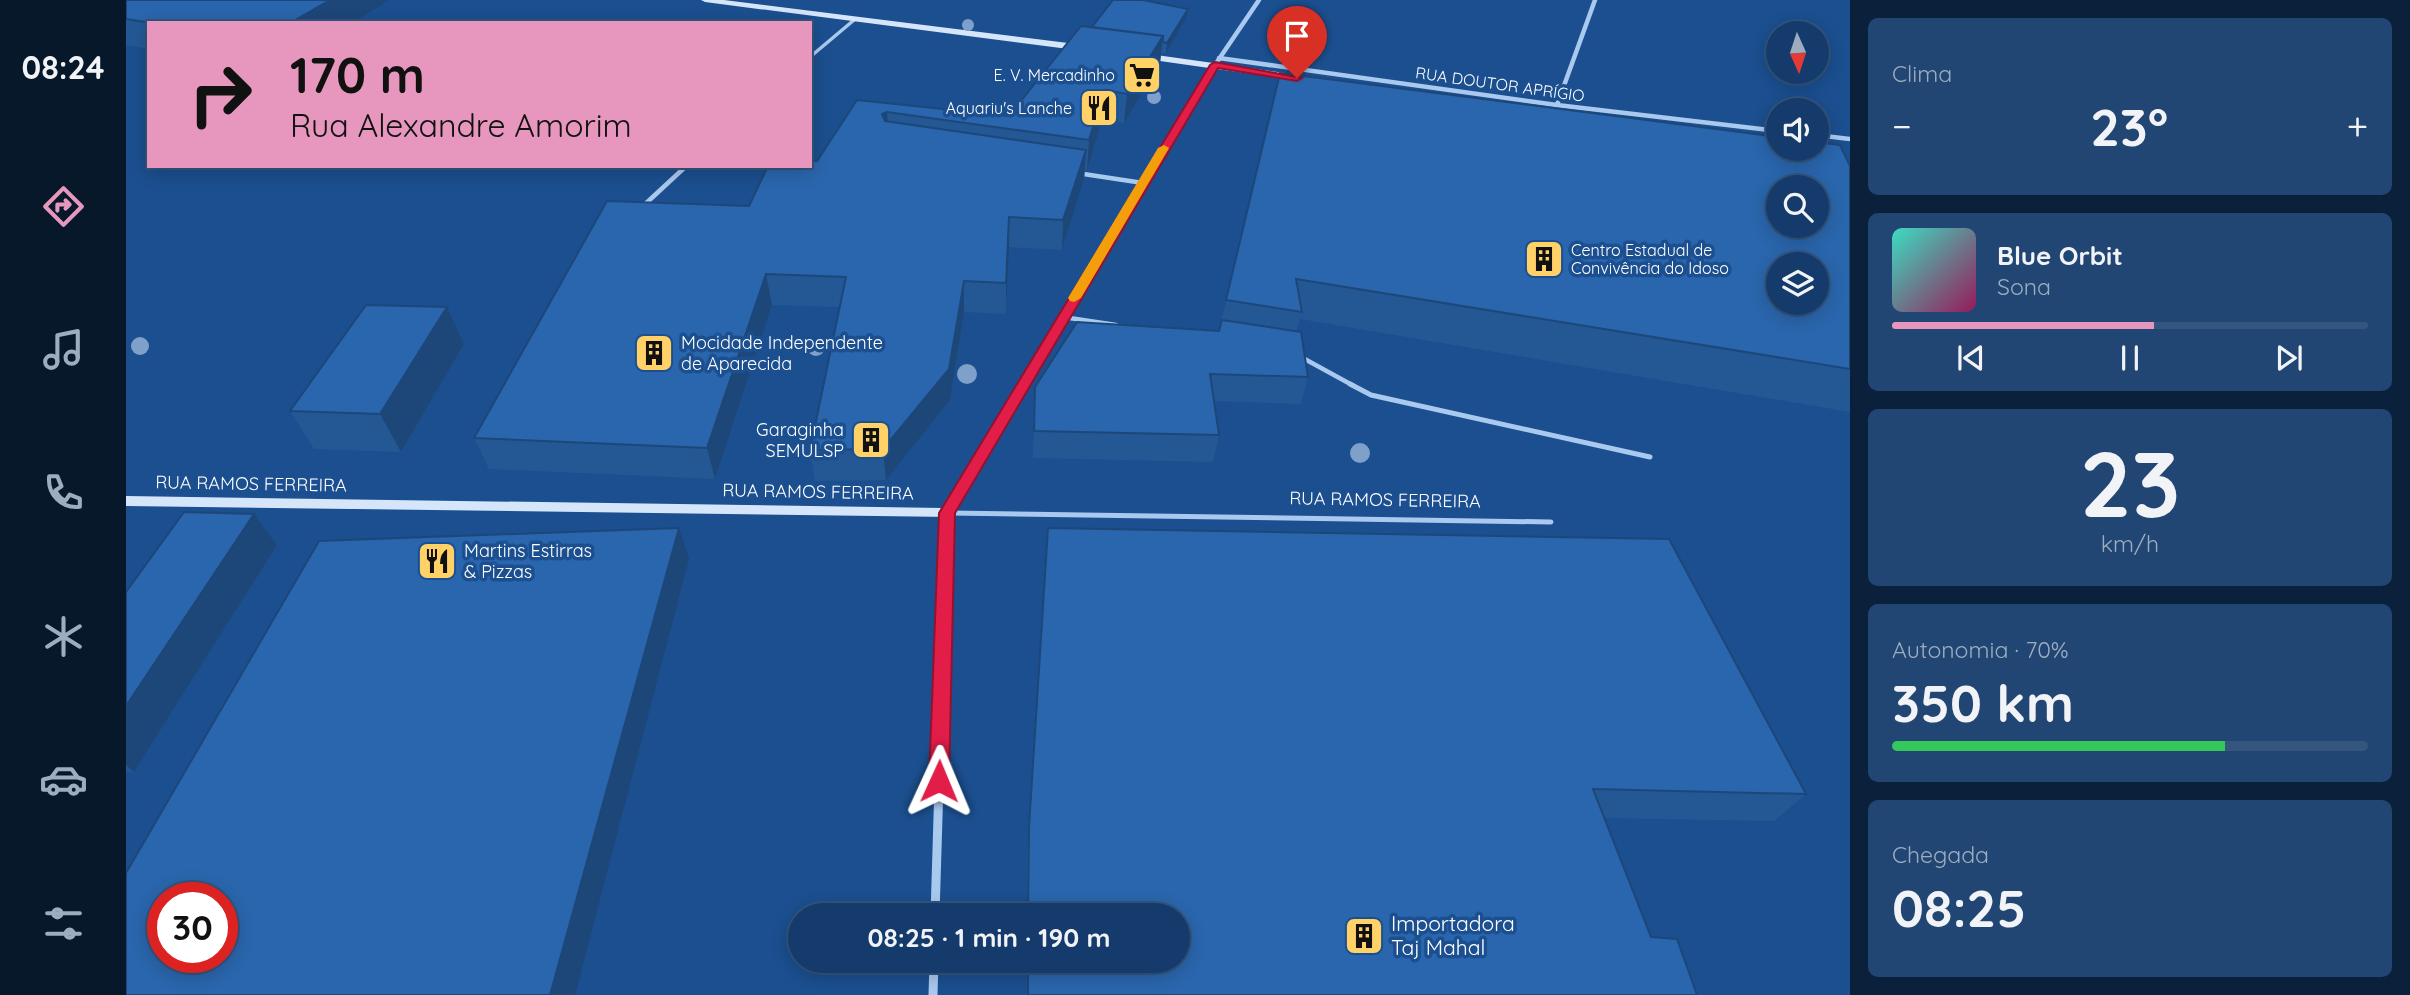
<!DOCTYPE html>
<html lang="pt">
<head>
<meta charset="utf-8">
<style>
	body { margin:0; font-family:Quicksand,sans-serif; background:#214673; color:#f1f3f6; height:100vh; display:flex; flex-direction:column; font-size:26px; white-space:nowrap }
	* { box-sizing:border-box; margin:0 }
	p { font-size:23px; color:#9dadc1 }
	.icon { flex:none; width:38px; height:38px; fill:none; stroke:currentColor; stroke-width:2; stroke-linecap:round; stroke-linejoin:round }
	.map { position:relative; flex:1; overflow:hidden }
	.details { display:flex; flex-direction:column; gap:18px; padding:18px; background:#0b203b; width:560px }
	.details>* { flex:none }
	.banner { position:absolute; left:21px; top:21px; width:665px; height:147px; border-radius:0px; box-shadow:0 4px 18px #0003,0 0 0 2px #33557e; background:#e797bd; color:#111; overflow:hidden }
	.needle { width:46px; rotate:177deg }
	.tools { position:absolute; left:1640px; top:21px; display:grid; gap:14px }
	.tools a { display:grid; place-items:center; width:63px; height:63px; border-radius:50%; background:#143b6b; box-shadow:0 4px 18px #0003,0 0 0 2px #33557e; font-size:35px }
	.speed { position:absolute; left:21px; top:882px; display:flex; gap:14px; font-size:35px; font-weight:700; text-align:center }
	.speed>* { display:grid; place-content:center; width:91px; height:91px; border-radius:50%; background:#143b6b; box-shadow:0 4px 18px #0003,0 0 0 2px #33557e; line-height:1 }
	.speed .limit { border:10px solid #d22; background:#fff; color:#111 }
	.pin { position:absolute; display:grid; place-items:center; width:60px; height:60px; color:#fff; margin:-72px -30px; border-radius:50% 50% 50% 0; rotate:-45deg; box-shadow:0 0 7px #0007 }
	.pin .icon { rotate:45deg }
	.me { position:absolute; width:77px; margin:-38px; rotate:1deg; stroke-linejoin:round; filter:drop-shadow(0 0 5px #0008) }
	.turn { display:flex; align-items:center; gap:24px; height:147px; padding:0 28px; font-size:32px }
	.turn .icon { width:91px; height:91px; stroke-width:2.5 }
	.turn b { display:block; font-size:49px; line-height:60px }
	.big { font-size:52px; font-weight:800; line-height:1.1 }
	.details .tile { flex:1; display:flex; flex-direction:column; justify-content:center; gap:10px; min-width:0; padding:0 24px; border-radius:10px; background:#214673 }
	.details .dial { align-items:center; gap:0 }
	.dial b { font-size:91px; line-height:1 }
	.song { display:flex; align-items:center; gap:21px }
	.cover { width:84px; height:84px; border-radius:10px; background:linear-gradient(135deg,hsl(170 70% 55%),hsl(330 70% 35%)) }
	.played { height:7px; border-radius:4px; background:linear-gradient(90deg,#e797bd 55%,#33557e 55%) }
	.keys { display:flex; justify-content:space-around; direction:ltr }
	.heat { display:flex; justify-content:space-between; align-items:center; font-size:38px; direction:ltr }
	.charge { height:10px; border-radius:5px; background:linear-gradient(90deg,#34c759 70%,#33557e 0) }
	.trip { position:absolute; left:662px; top:903px; width:402px; height:70px; border-radius:35px; background:#143b6b; box-shadow:0 4px 18px #0003,0 0 0 2px #33557e; font-weight:800; line-height:70px; text-align:center }
	main { display:flex; flex:1; min-height:0 }
	.dock { display:flex; flex-direction:column; width:126px; justify-content:space-around; align-items:center; background:#08182b; color:#9dadc1 }
	.dock .icon { width:49px; height:49px }
	.dock .selected { color:#e797bd }
	.dock b { font-size:32px; color:#f1f3f6 }
	.map>svg:first-child { display:block }
</style>
</head>
<body>
<main>
<nav class="dock">
<b>08:24</b>
<svg class="icon selected" aria-label="directions" viewBox="0 0 24 24"><path d="M12 3l9 9-9 9-9-9zM9 14v-3h6M13 9l2 2-2 2"/></svg>
<svg class="icon" aria-label="music" viewBox="0 0 24 24"><path d="M9 18V5l10-2v13"/><circle cx="6" cy="18" r="3"/><circle cx="16" cy="16" r="3"/></svg>
<svg class="icon" aria-label="phone" viewBox="0 0 24 24"><path d="M5 4h4l2 5-3 2q2 4 5 5l2-3 5 2v4C11 20 4 13 5 4z"/></svg>
<svg class="icon" aria-label="climate" viewBox="0 0 24 24"><path d="M12 3v18M4 7l16 10M4 17L20 7"/></svg>
<svg class="icon" aria-label="car" viewBox="0 0 24 24"><path d="M5 17H2v-5l4-1 3-4h7l3 4 3 1v5h-3M9 17h6M6 11h13"/><circle cx="7" cy="17" r="2"/><circle cx="17" cy="17" r="2"/></svg>
<svg class="icon" aria-label="filters" viewBox="0 0 24 24"><path d="M4 7h16M4 17h16"/><circle cx="9" cy="7" r="2"/><circle cx="15" cy="17" r="2"/></svg>
</nav>
<div class="map">
<svg width="1724" height="995" viewBox="0 0 1724 995">
	<rect width="100%" height="100%" fill="#1b4f8f"/>
	<g fill="none" stroke-linecap="round" stroke-linejoin="round">
		<path stroke="#a9c9ee" stroke-width="3.5" d="M 684,57 L 728,20
			M 555,171 L 561,166"/>
		<path stroke="#a9c9ee" stroke-width="4.5" d="M 951,173 L 1017,183
			M 516,207 L 557,169
			M 937,317 L 990,325
			M 1175,357 L 1228,386"/>
		<path stroke="#a9c9ee" stroke-width="5" d="M 1224,384 L 1245,395 L 1524,457
			M 824,513 L 1425,522"/>
		<path stroke="#a9c9ee" stroke-width="4.5" d="M 1093,58 L 1431,105 L 1652,131
			M 1089,65 L 1133,0
			M 1431,105 L 1469,0
			M 1690,135 L 1724,139"/>
		<path stroke="#a9c9ee" stroke-width="7" d="M 817,656 L 821,513"/>
		<path stroke="#a9c9ee" stroke-width="9" d="M 809,915 L 817,654
			M 807,995 L 808,961"/>
		<path fill="#d6e6fa" fill-rule="evenodd" d="M 575,0 L 598,0 L 958,45 L 962,48 L 958,51 L 579,2 Z
			M 1016,53 L 1173,75 L 1177,78 L 1173,81 L 1091,69 L 826,517 L 0,506 L 0,496 L 817,508 L 1083,68 L 1013,58 L 1013,54 Z"/>
	</g>
	<g fill="#7ea0ca">
		<circle cx="842" cy="25" r="6"/>
		<circle cx="1028" cy="97" r="7"/>
		<circle cx="14" cy="346" r="9"/>
		<circle cx="690" cy="347" r="9"/>
		<circle cx="841" cy="374" r="10"/>
		<circle cx="1234" cy="453" r="10"/>
	</g>
	<path fill="#245895" d="M 0,0 L 264,0 L 226,23 L 23,23 L 23,49 L 0,45 Z
		M 1060,19 L 1040,53 L 1035,53 L 1034,63 L 998,123 L 977,118 L 961,170 L 959,169 L 958,179 L 936,250 L 883,247 L 880,314 L 838,312 L 824,400 L 760,480 L 689,481 L 684,450 L 714,307 L 646,305 L 589,479 L 363,469 L 348,438 L 623,206 L 691,161 L 731,100 L 883,116 L 966,27 Z
		M 1154,73 L 1724,166 L 1724,412 L 1174,319 L 1170,332 L 1182,377 L 1175,404 L 1088,401 L 1093,435 L 1087,462 L 907,458 L 909,387 L 1093,331 Z
		M 321,307 L 338,344 L 275,452 L 188,449 L 164,411 Z
		M 128,514 L 151,545 L 8,772 L 0,772 L 0,592 Z
		M 922,528 L 1680,794 L 1648,821 L 1478,818 L 1525,937 L 1571,995 L 901,995 L 901,961 L 1052,961 L 1052,915 L 901,915 L 901,854 Z"/>
	<path fill="#1d4779" d="M 204,0 L 264,0 L 226,23 L 164,23 Z
		M 1062,9 L 1060,19 L 1040,53 L 1041,43 Z
		M 1037,36 L 1034,63 L 998,123 L 1001,94 Z
		M 979,90 L 977,118 L 961,170 L 963,140 Z
		M 761,112 L 763,141 L 756,114 Z
		M 960,150 L 958,179 L 936,250 L 937,220 Z
		M 883,217 L 883,247 L 880,314 L 880,283 Z
		M 640,274 L 646,305 L 589,479 L 581,448 Z
		M 838,281 L 838,312 L 824,400 L 760,480 L 757,449 Z
		M 321,307 L 338,344 L 275,452 L 254,414 Z
		M 128,514 L 151,545 L 8,772 L 0,765 L 0,706 Z
		M 553,528 L 563,559 L 449,995 L 424,995 Z"/>
	<path fill="#2a66ad" stroke="#1d4779" stroke-width="2" fill-rule="evenodd" d="M 0,0 L 204,0 L 164,23 L 26,23 L 0,19 Z
		M 987,0 L 1017,0 L 1062,9 L 1041,43 L 1037,42 L 1037,36 L 966,27 Z
		M 955,26 L 1037,36 L 1001,94 L 979,90 L 963,140 L 761,112 L 756,114 L 759,121 L 960,150 L 937,220 L 883,217 L 880,283 L 838,281 L 823,369 L 757,449 L 684,450 L 720,277 L 640,274 L 581,448 L 348,438 L 481,201 L 623,206 L 642,166 L 684,166 L 684,161 L 691,161 L 731,100 L 883,116 Z
		M 1154,73 L 1652,137 L 1652,149 L 1690,149 L 1690,142 L 1714,145 L 1724,166 L 1724,369 L 1170,279 L 1176,312 L 1100,300 ZM 1652,187 L 1690,187 L 1690,226 L 1652,226 ZM 1652,264 L 1690,264 L 1690,303 L 1652,303 Z
		M 240,305 L 321,307 L 254,414 L 164,411 Z
		M 1096,320 L 1175,332 L 1182,377 L 1084,374 L 1093,435 L 908,431 L 909,387 L 951,322 L 1093,331 Z
		M 58,512 L 128,514 L 0,706 L 0,592 Z
		M 553,528 L 424,995 L 0,995 L 0,873 L 193,541 ZM 37,898 L 96,898 L 96,957 L 37,957 Z
		M 922,528 L 1543,539 L 1680,794 L 1467,789 L 1525,937 L 1551,939 L 1571,995 L 902,995 L 902,961 L 1052,961 L 1052,915 L 902,915 L 903,827 Z"/>
	<path fill="#e11d48" stroke="#92132f" stroke-width="2" d="M 1089,62 L 1176,78 L 1171,81 L 1092,68 L 829,513 L 823,781 L 820,787 L 813,790 L 806,787 L 803,781 L 813,513 L 1084,65 Z"/>
	<path fill="#f59e0b" d="M 1038,145 L 1043,148 L 955,298 L 948,302 L 944,301 L 942,298 L 1032,148 Z"/>
	<defs>
		<g id="supermarket-square" transform="scale(2.0125)"><rect x="-9" y="-9" width="18" height="18" rx="4" fill="#ffd166" stroke="#1b4f8f"/><path d="M-6-5.5h2.5l.6 2H6L4.5 2H-2.5L-4.4-4H-6ZM-1.5 3.2a1.3 1.3 0 1 0 .1 0ZM3 3.2a1.3 1.3 0 1 0 .1 0Z" fill="#111"/></g>
		<g id="restaurant-square" transform="scale(2.0125)"><rect x="-9" y="-9" width="18" height="18" rx="4" fill="#ffd166" stroke="#1b4f8f"/><path d="M-5-6h1v4h1v-4h1v4h1v-4h1v5L-1.5 .5V6h-2V.5L-5-1ZM5-6V6H3V1.5H1.5Q1.5-4 5-6Z" fill="#111"/></g>
		<g id="building-square" transform="scale(2.0125)"><rect x="-9" y="-9" width="18" height="18" rx="4" fill="#ffd166" stroke="#1b4f8f"/><path d="M-4-6H4V6H1V3H-1V6H-4ZM-2.5-4.3h1.7v1.8h-1.7ZM.8-4.3h1.7v1.8H.8ZM-2.5-1h1.7V.8h-1.7ZM.8-1h1.7V.8H.8Z" fill="#111"/></g>
	</defs>
	<g fill-rule="evenodd">
		<use href="#supermarket-square" x="1016" y="75"/>
		<use href="#restaurant-square" x="973" y="108"/>
		<use href="#building-square" x="1418" y="259"/>
		<use href="#building-square" x="528" y="353"/>
		<use href="#building-square" x="745" y="440"/>
		<use href="#restaurant-square" x="311" y="561"/>
		<use href="#building-square" x="1238" y="936"/>
	</g>
	<g text-anchor="middle" stroke-width="7" stroke-linejoin="round" paint-order="stroke">
		<g font-size="16" fill="#fff" stroke="#1b4f8f" text-anchor="end">
			<text x="989" y="81">E. V. Mercadinho</text>
			<text x="946" y="114">Aquariu's Lanche</text>
			<text x="1445" y="256" text-anchor="start">Centro Estadual de<tspan x="1445" dy="18">Convivência do Idoso</tspan></text>
		</g>
		<g font-size="16" fill="#fff" stroke="#1b4f8f">
			<text transform="translate(1374 84) rotate(8)" y="6">RUA DOUTOR APRÍGIO</text>
		</g>
		<g font-size="18" fill="#fff" stroke="#1b4f8f" text-anchor="start">
			<text x="555" y="349">Mocidade Independente<tspan x="555" dy="21">de Aparecida</tspan></text>
			<text x="718" y="436" text-anchor="end">Garaginha<tspan x="718" dy="21">SEMULSP</tspan></text>
			<text x="338" y="557">Martins Estirras<tspan x="338" dy="21">&amp; Pizzas</tspan></text>
		</g>
		<g font-size="18" fill="#fff" stroke="#1b4f8f">
			<text transform="translate(125 484) rotate(1)" y="6">RUA RAMOS FERREIRA</text>
			<text transform="translate(692 492) rotate(1)" y="6">RUA RAMOS FERREIRA</text>
			<text transform="translate(1259 500) rotate(1)" y="6">RUA RAMOS FERREIRA</text>
		</g>
		<g font-size="21" fill="#fff" stroke="#1b4f8f" text-anchor="start">
			<text x="1265" y="931">Importadora<tspan x="1265" dy="24">Taj Mahal</tspan></text>
		</g>
	</g>
</svg>
<div class="tools">
<a><svg class="needle" viewBox="-14 -14 28 28"><path d="M0-13l5 13h-10z" fill="#e53935"/><path d="M0 13l5-13h-10z" fill="#9dadc1"/></svg></a>
<a><svg class="icon" aria-label="sound" viewBox="0 0 24 24"><path d="M4 9h4l5-4v14l-5-4H4zM17 9q2 3 0 6"/></svg></a>
<a><svg class="icon" aria-label="search" viewBox="0 0 24 24"><circle cx="10" cy="10" r="6"/><path d="M15 15l6 6"/></svg></a>
<a><svg class="icon" aria-label="layers" viewBox="0 0 24 24"><path d="M12 4l9 5-9 5-9-5zM3 14l9 5 9-5"/></svg></a>
</div>
<div class="speed"><div class="limit">30</div></div>
<div class="pin" style="left:1171px;top:78px;background:#d93025"><svg class="icon" aria-label="arrive" viewBox="0 0 24 24"><path d="M6 21V4h12l-3 4 3 4H6"/></svg></div>
<svg class="me" style="left:813px;top:781px" viewBox="-20 -20 40 40"><path d="M0-17L14 15 0 8-14 15z" fill="#e11d48" stroke="#fff" stroke-width="4"/></svg>
<div class="trip">08:25 · 1 min · 190 m</div>
<div class="banner">
<div class="turn"><svg class="icon" aria-label="right" viewBox="0 0 24 24"><path d="M7 20v-9h11M14 6l5 5-5 5"/></svg><div><b>170 m</b>Rua Alexandre Amorim</div></div>
</div>
</div>
<section class="details">
<div class="tile"><p>Clima</p>
<div class="heat"><a>−</a><b class="big">23°</b><a>+</a></div>
</div>
<div class="tile">
<div class="song"><i class="cover"></i><div><b>Blue Orbit</b><p>Sona</p></div></div>
<div class="played"></div>
<div class="keys"><svg class="icon" aria-label="previous" viewBox="0 0 24 24"><path d="M18 5L8 12l10 7zM5 5v14"/></svg><svg class="icon" aria-label="pause" viewBox="0 0 24 24"><path d="M8 5v14M16 5v14"/></svg><svg class="icon" aria-label="next" viewBox="0 0 24 24"><path d="M6 5l10 7-10 7zM19 5v14"/></svg></div>
</div>
<div class="tile dial"><b>23</b><p>km/h</p></div>
<div class="tile"><p>Autonomia · 70%</p><b class="big">350 km</b><div class="charge"></div></div>
<div class="tile"><p>Chegada</p><b class="big">08:25</b></div>
</section>
</main>
</body>
</html>
